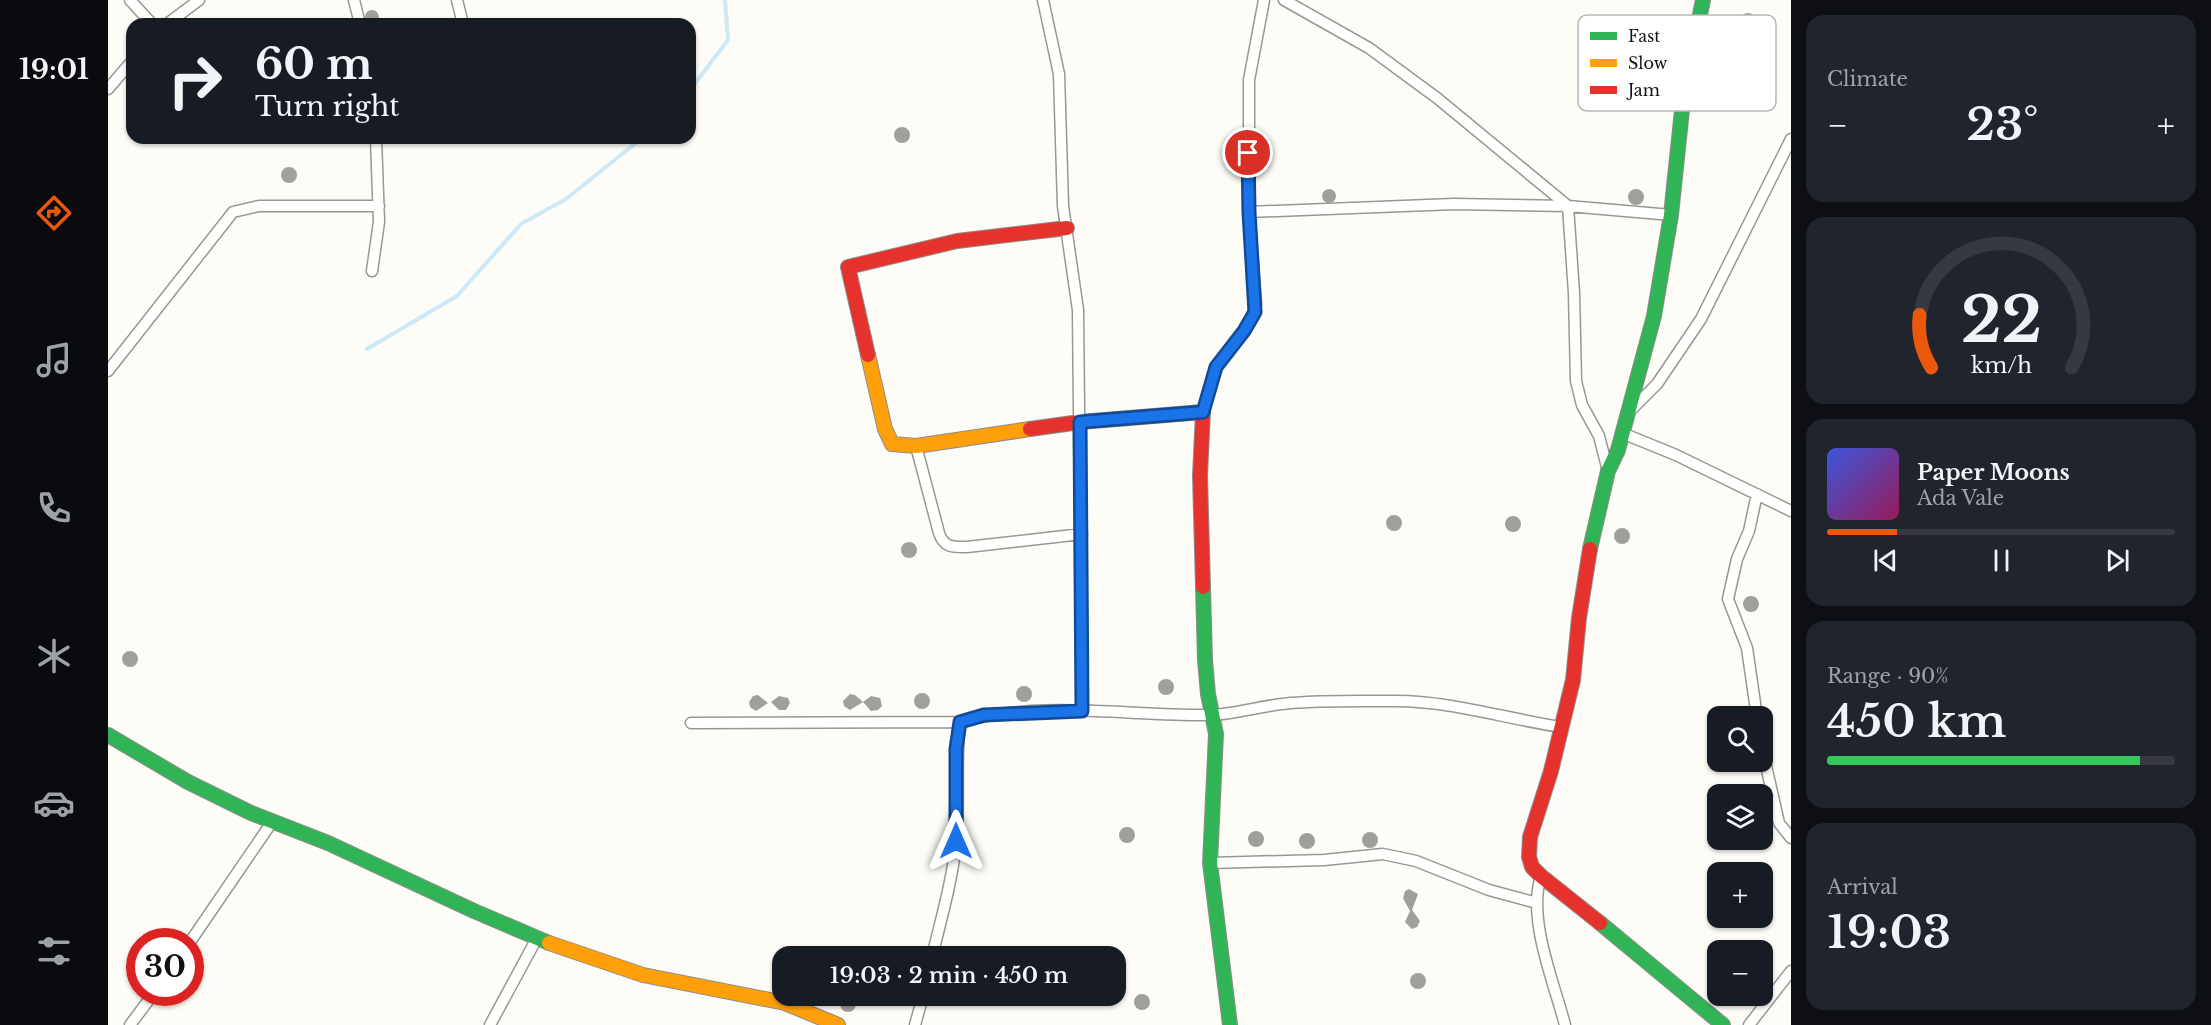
<!DOCTYPE html>
<html lang="en">
<head>
<meta charset="utf-8">
<style>
	body { margin:0; font-family:"Libre Baskerville",serif; background:#20242c; color:#f1f3f6; height:100vh; display:flex; flex-direction:column; font-size:22px; white-space:nowrap }
	* { box-sizing:border-box; margin:0 }
	p { font-size:20px; color:#9ea1a6 }
	.icon { flex:none; width:33px; height:33px; fill:none; stroke:currentColor; stroke-width:2; stroke-linecap:round; stroke-linejoin:round }
	.map { position:relative; flex:1; overflow:hidden }
	.drawer { display:flex; flex-direction:column; gap:15px; padding:15px; background:#0d0f14; width:420px }
	.drawer>* { flex:none }
	.hud { position:absolute; left:18px; top:18px; width:570px; height:126px; border-radius:18px; box-shadow:0 2px 4px #0004; background:#171b24; color:#f1f3f6; overflow:hidden }
	.fabs { position:absolute; left:1599px; top:706px; display:grid; gap:12px }
	.fabs a { display:grid; place-items:center; width:66px; height:66px; border-radius:12px; background:#171b24; box-shadow:0 2px 4px #0004; font-size:30px }
	.speed { position:absolute; left:18px; top:928px; display:flex; gap:12px; font-size:30px; font-weight:700; text-align:center }
	.speed>* { display:grid; place-content:center; width:78px; height:78px; border-radius:50%; background:#171b24; box-shadow:0 2px 4px #0004; line-height:1 }
	.speed .limit { border:9px solid #d22; background:#fff; color:#111 }
	.pin { position:absolute; display:grid; place-items:center; width:51px; height:51px; color:#fff; margin:-26px; border:3px solid #fff; border-radius:50%; box-shadow:0 2px 6px #0007 }
	.me { position:absolute; width:66px; margin:-33px; rotate:0deg; stroke-linejoin:round; filter:drop-shadow(0 0 4px #0008) }
	.turn { display:flex; align-items:center; gap:21px; height:126px; padding:0 30px; font-size:27px }
	.turn .icon { width:78px; height:78px; stroke-width:2.5 }
	.turn b { display:block; font-size:42px; line-height:51px }
	.big { font-size:45px; font-weight:600; line-height:1.1 }
	.drawer .widget { flex:1; display:flex; flex-direction:column; justify-content:center; gap:9px; min-width:0; padding:0 21px; border-radius:18px; background:#20242c }
	.drawer .dial { align-items:center; gap:0 }
	.dial svg { height:156px; overflow:visible; fill:none; stroke:#363941; stroke-width:7; stroke-linecap:round; text-anchor:middle }
	.dial text { fill:#f1f3f6; stroke:none }
	.song { display:flex; align-items:center; gap:18px }
	.cover { width:72px; height:72px; border-radius:9px; background:linear-gradient(135deg,hsl(230 70% 55%),hsl(330 70% 35%)) }
	.played { height:6px; border-radius:3px; background:linear-gradient(90deg,#ea580c 20%,#363941 20%) }
	.keys { display:flex; justify-content:space-around; direction:ltr }
	.heat { display:flex; justify-content:space-between; align-items:center; font-size:33px; direction:ltr }
	.charge { height:9px; border-radius:4px; background:linear-gradient(90deg,#34c759 90%,#363941 0) }
	.trip { position:absolute; left:664px; top:946px; width:354px; height:60px; border-radius:18px; background:#171b24; box-shadow:0 2px 4px #0004; font-weight:600; line-height:60px; text-align:center }
	main { display:flex; flex:1; min-height:0 }
	.tab-bar { display:flex; flex-direction:column; width:108px; justify-content:space-around; align-items:center; background:#090b0e; color:#9ea1a6 }
	.tab-bar .icon { width:42px; height:42px }
	.tab-bar .on { color:#ea580c }
	.tab-bar b { font-size:27px; color:#f1f3f6 }
	.map>svg:first-child { display:block }
</style>
</head>
<body>
<main>
<nav class="tab-bar">
<b>19:01</b>
<svg class="icon on" aria-label="directions" viewBox="0 0 24 24"><path d="M12 3l9 9-9 9-9-9zM9 14v-3h6M13 9l2 2-2 2"/></svg>
<svg class="icon" aria-label="music" viewBox="0 0 24 24"><path d="M9 18V5l10-2v13"/><circle cx="6" cy="18" r="3"/><circle cx="16" cy="16" r="3"/></svg>
<svg class="icon" aria-label="phone" viewBox="0 0 24 24"><path d="M5 4h4l2 5-3 2q2 4 5 5l2-3 5 2v4C11 20 4 13 5 4z"/></svg>
<svg class="icon" aria-label="climate" viewBox="0 0 24 24"><path d="M12 3v18M4 7l16 10M4 17L20 7"/></svg>
<svg class="icon" aria-label="car" viewBox="0 0 24 24"><path d="M5 17H2v-5l4-1 3-4h7l3 4 3 1v5h-3M9 17h6M6 11h13"/><circle cx="7" cy="17" r="2"/><circle cx="17" cy="17" r="2"/></svg>
<svg class="icon" aria-label="filters" viewBox="0 0 24 24"><path d="M4 7h16M4 17h16"/><circle cx="9" cy="7" r="2"/><circle cx="15" cy="17" r="2"/></svg>
</nav>
<div class="map">
<svg width="1683" height="1025" viewBox="0 0 1683 1025">
	<rect width="100%" height="100%" fill="#fdfcf7"/>
	<g fill="none" stroke-linecap="round" stroke-linejoin="round">
		<path stroke="#cde8f7" stroke-width="4" d="M 582,90 L 620,40 L 617,0
			M 259,349 L 349,296 L 413,224 L 458,199 L 534,138"/>
	</g>
	<path fill="#a19f9c" d="M257 17a7 7 0 1 1 14 0a7 7 0 1 1-14 0Z
		M1632 21a8 8 0 1 1 16 0a8 8 0 1 1-16 0Z
		M786 135a8 8 0 1 1 16 0a8 8 0 1 1-16 0Z
		M173 175a8 8 0 1 1 16 0a8 8 0 1 1-16 0Z
		M1214 196a7 7 0 1 1 14 0a7 7 0 1 1-14 0Z
		M1520 197a8 8 0 1 1 16 0a8 8 0 1 1-16 0Z
		M1278 523a8 8 0 1 1 16 0a8 8 0 1 1-16 0Z
		M1397 524a8 8 0 1 1 16 0a8 8 0 1 1-16 0Z
		M1506 536a8 8 0 1 1 16 0a8 8 0 1 1-16 0Z
		M793 550a8 8 0 1 1 16 0a8 8 0 1 1-16 0Z
		M1635 604a8 8 0 1 1 16 0a8 8 0 1 1-16 0Z
		M14 659a8 8 0 1 1 16 0a8 8 0 1 1-16 0Z
		M1050 687a8 8 0 1 1 16 0a8 8 0 1 1-16 0Z
		M908 694a8 8 0 1 1 16 0a8 8 0 1 1-16 0Z
		M806 701a8 8 0 1 1 16 0a8 8 0 1 1-16 0Z
		M 742,694 L 747,695 L 755,702 L 742,710 L 736,706 L 735,701 Z
		M 650,695 L 660,703 L 648,711 L 642,707 L 641,702 L 645,696 Z
		M 671,696 L 680,698 L 682,703 L 678,710 L 671,710 L 663,702 Z
		M 763,696 L 772,698 L 774,706 L 770,710 L 763,711 L 755,702 Z
		M1011 835a8 8 0 1 1 16 0a8 8 0 1 1-16 0Z
		M1140 839a8 8 0 1 1 16 0a8 8 0 1 1-16 0Z
		M1254 840a8 8 0 1 1 16 0a8 8 0 1 1-16 0Z
		M1191 841a8 8 0 1 1 16 0a8 8 0 1 1-16 0Z
		M 1301,889 L 1310,894 L 1304,910 L 1312,921 L 1309,927 L 1304,929 L 1297,922 L 1302,911 L 1295,898 L 1297,891 Z
		M1302 981a8 8 0 1 1 16 0a8 8 0 1 1-16 0Z
		M1026 1002a8 8 0 1 1 16 0a8 8 0 1 1-16 0Z
		M732 1004a8 8 0 1 1 16 0a8 8 0 1 1-16 0Z"/>
	<g fill="none" stroke-linecap="round" stroke-linejoin="round">
		<g stroke="#979795" stroke-width="13">
			<path id="street" d="M 22,0 L 44,24
				M 246,0 L 252,24
				M 349,0 L 355,24
				M 935,0 L 951,74 L 955,206 L 970,310 L 974,711
				M 1176,0 L 1261,48 L 1329,98 L 1460,206 L 1466,293 L 1468,381 L 1474,405 L 1491,436 L 1500,471
				M 59,24 L 91,0
				M 0,89 L 24,61
				M 1141,212 L 1346,204 L 1460,206 L 1563,215
				M 264,271 L 271,222 L 268,138
				M 0,371 L 125,212 L 151,206 L 271,206
				M 1522,411 L 1549,384 L 1593,319 L 1683,139
				M 1095,412 L 1108,367 L 1142,322 L 1148,304 L 1141,212 L 1141,80 L 1156,0
				M 1514,433 L 1568,455 L 1683,511
				M 808,446 L 831,533 C 836,548 845,547 859,547 L 974,534
				M 1649,494 L 1641,531 L 1629,559 L 1620,599 L 1639,648 L 1649,717
				M 583,723 L 852,722
				M 1654,748 L 1671,823 L 1683,838
				M 1102,863 L 1216,860 L 1275,854 L 1308,861 L 1381,890 L 1429,903
				M 1433,876 C 1419,919 1446,982 1457,1025
				M 82,942 L 164,822
				M 824,957 C 833,919 844,882 848,843 C 852,803 847,762 852,722 C 932,700 1019,716 1102,715 C 1129,714 1156,705 1183,703 C 1217,700 1253,701 1288,701 C 1344,701 1398,719 1454,727
				M 22,1025 L 46,993
				M 382,1025 L 429,938
				M 807,1025 L 815,996
				M 1641,1025 L 1683,971"/>
		</g>
		<g stroke="#8e8d8b" stroke-width="16">
			<path id="fast" d="M 1482,549 L 1500,471 L 1510,450 L 1546,316 L 1563,215 L 1576,91 L 1595,0
				M 1095,587 L 1097,660 L 1100,694 L 1108,734 L 1102,863 L 1122,1025
				M 0,735 L 80,782 L 143,813 L 220,843 L 366,911 L 441,943
				M 1492,923 L 1615,1025"/>
		</g>
		<g stroke="#8e8d8b" stroke-width="16">
			<path id="slow" d="M 760,355 L 777,429 L 784,444 L 808,446 L 922,429
				M 441,943 L 535,975 L 677,1003 L 730,1025"/>
		</g>
		<g stroke="#8e8d8b" stroke-width="16">
			<path id="jam" d="M 760,355 L 740,267 L 849,241 L 959,228
				M 922,429 L 972,422 L 1095,412 L 1092,476 L 1095,587
				M 1482,549 L 1471,618 L 1465,680 L 1443,771 L 1422,837 L 1421,857 L 1424,867 L 1433,876 L 1492,923"/>
		</g>
		<use href="#street" stroke="#fffffe" stroke-width="10"/>
		<use href="#fast" stroke="#30b455" stroke-width="14"/>
		<use href="#slow" stroke="#ff9f0a" stroke-width="14"/>
		<use href="#jam" stroke="#e5322d" stroke-width="14"/>
	</g>
	<g fill="none" stroke-linecap="round" stroke-linejoin="round">
		<g stroke="#114b97" stroke-width="15">
			<path id="route" d="M 848,841 L 848,749 L 852,722 L 876,715 L 974,711 L 972,422 L 1095,412 L 1108,367 L 1136,331 L 1147,312 L 1141,212 L 1140,153"/>
		</g>
		<use href="#route" stroke="#1a73e8" stroke-width="10"/>
	</g>
	<rect x="1470" y="15" width="198" height="96" rx="9" fill="#fff" stroke="#b8b8b8" stroke-width="1.5"/>
	<rect x="1482" y="32" width="27" height="8" fill="#30b455"/>
	<rect x="1482" y="59" width="27" height="8" fill="#ff9f0a"/>
	<rect x="1482" y="86" width="27" height="8" fill="#e5322d"/>
	<g font-size="16" fill="#111">
		<text x="1520" y="42">Fast</text>
		<text x="1520" y="69">Slow</text>
		<text x="1520" y="96">Jam</text>
	</g>
</svg>
<div class="fabs">
<a><svg class="icon" aria-label="search" viewBox="0 0 24 24"><circle cx="10" cy="10" r="6"/><path d="M15 15l6 6"/></svg></a>
<a><svg class="icon" aria-label="layers" viewBox="0 0 24 24"><path d="M12 4l9 5-9 5-9-5zM3 14l9 5 9-5"/></svg></a>
<a>+</a>
<a>−</a>
</div>
<div class="speed"><div class="limit">30</div></div>
<div class="pin" style="left:1140px;top:153px;background:#d93025"><svg class="icon" aria-label="arrive" viewBox="0 0 24 24"><path d="M6 21V4h12l-3 4 3 4H6"/></svg></div>
<svg class="me" style="left:848px;top:841px" viewBox="-20 -20 40 40"><path d="M0-17L14 15 0 8-14 15z" fill="#1a73e8" stroke="#fff" stroke-width="4"/></svg>
<div class="trip">19:03 · 2 min · 450 m</div>
<div class="hud">
<div class="turn"><svg class="icon" aria-label="right" viewBox="0 0 24 24"><path d="M7 20v-9h11M14 6l5 5-5 5"/></svg><div><b>60 m</b>Turn right</div></div>
</div>
</div>
<section class="drawer">
<div class="widget"><p>Climate</p>
<div class="heat"><a>−</a><b class="big">23°</b><a>+</a></div>
</div>
<div class="widget dial"><svg viewBox="0 0 100 80">
<path d="M14 69A42 42 0 1 1 86 69"/>
<path d="M14 69A42 42 0 0 1 8 42" stroke="#ea580c"/>
<text x="50" y="56" font-size="32" font-weight="700">22</text>
<text x="50" y="72" font-size="11">km/h</text>
</svg></div>
<div class="widget">
<div class="song"><i class="cover"></i><div><b>Paper Moons</b><p>Ada Vale</p></div></div>
<div class="played"></div>
<div class="keys"><svg class="icon" aria-label="previous" viewBox="0 0 24 24"><path d="M18 5L8 12l10 7zM5 5v14"/></svg><svg class="icon" aria-label="pause" viewBox="0 0 24 24"><path d="M8 5v14M16 5v14"/></svg><svg class="icon" aria-label="next" viewBox="0 0 24 24"><path d="M6 5l10 7-10 7zM19 5v14"/></svg></div>
</div>
<div class="widget"><p>Range · 90%</p><b class="big">450 km</b><div class="charge"></div></div>
<div class="widget"><p>Arrival</p><b class="big">19:03</b></div>
</section>
</main>
</body>
</html>
